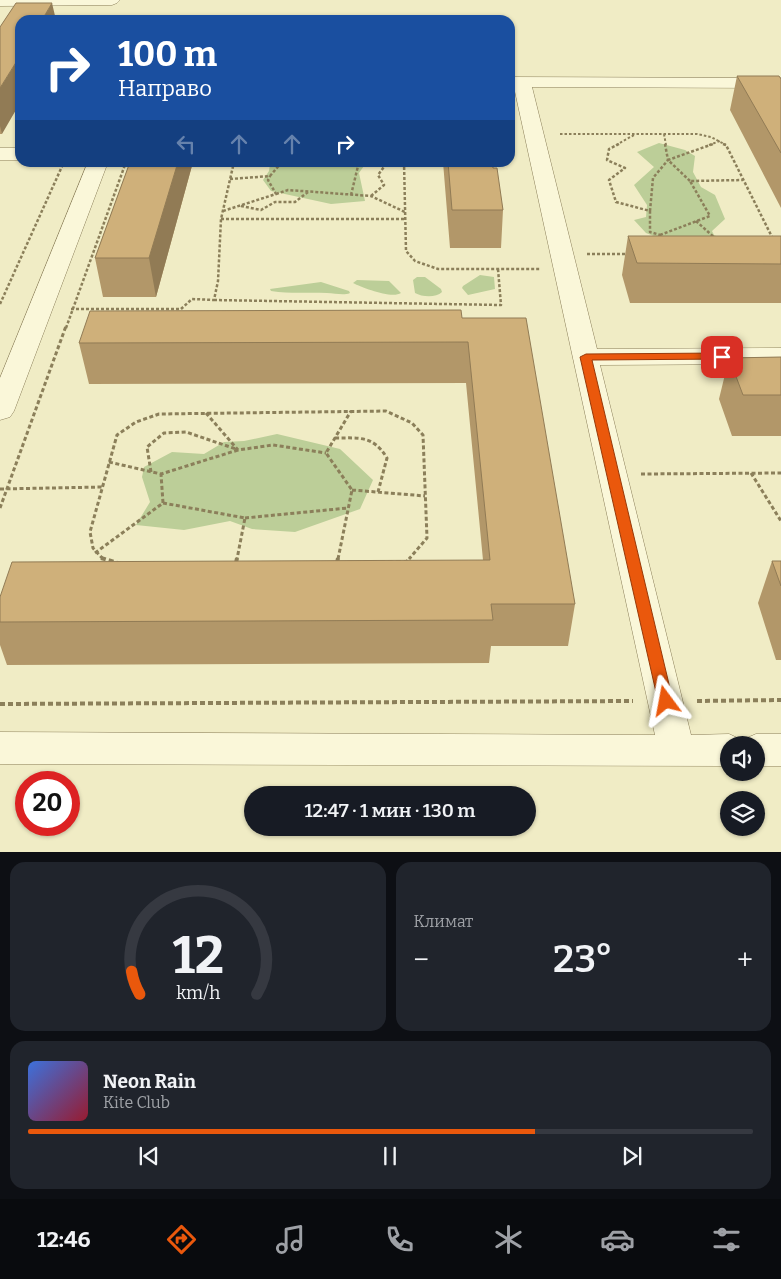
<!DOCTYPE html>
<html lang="ru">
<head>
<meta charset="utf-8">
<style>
	body { margin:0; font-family:Bitter,serif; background:#20242c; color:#f1f3f6; height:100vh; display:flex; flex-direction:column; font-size:19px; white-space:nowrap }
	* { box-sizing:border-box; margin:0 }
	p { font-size:16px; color:#9ea1a6 }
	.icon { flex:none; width:28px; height:28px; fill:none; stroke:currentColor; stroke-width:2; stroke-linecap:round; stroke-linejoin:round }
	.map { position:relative; height:852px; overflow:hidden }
	.sheet { display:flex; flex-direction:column; gap:10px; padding:10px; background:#0d0f14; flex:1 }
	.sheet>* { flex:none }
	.guide { position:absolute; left:15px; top:15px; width:500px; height:152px; border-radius:15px; box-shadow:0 1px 4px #0004; background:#1a4fa0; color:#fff; overflow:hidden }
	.tools { position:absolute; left:720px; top:736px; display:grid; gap:10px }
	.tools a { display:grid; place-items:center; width:45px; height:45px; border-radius:50%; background:#171b24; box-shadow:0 1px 4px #0004; font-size:25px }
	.speed { position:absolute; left:15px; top:771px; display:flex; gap:10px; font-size:25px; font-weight:700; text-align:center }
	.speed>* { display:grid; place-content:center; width:65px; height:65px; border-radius:50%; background:#171b24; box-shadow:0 1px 4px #0004; line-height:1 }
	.speed .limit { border:8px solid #d22; background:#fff; color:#111 }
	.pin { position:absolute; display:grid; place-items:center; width:42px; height:42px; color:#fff; margin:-21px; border-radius:10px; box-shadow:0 2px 8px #0006 }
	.me { position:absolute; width:55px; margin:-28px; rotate:347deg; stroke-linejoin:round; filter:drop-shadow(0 0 4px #0008) }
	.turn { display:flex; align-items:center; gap:18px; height:105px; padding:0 20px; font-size:22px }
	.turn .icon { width:65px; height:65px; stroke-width:2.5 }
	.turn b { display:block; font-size:35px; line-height:42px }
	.lanes { display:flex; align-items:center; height:48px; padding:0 20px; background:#0003; justify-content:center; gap:25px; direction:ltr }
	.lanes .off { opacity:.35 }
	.big { font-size:38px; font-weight:600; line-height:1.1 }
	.sheet .widget { flex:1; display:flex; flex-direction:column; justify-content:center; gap:8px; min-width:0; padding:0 18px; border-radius:15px; background:#20242c }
	.sheet .dial { align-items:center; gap:0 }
	.dial svg { height:130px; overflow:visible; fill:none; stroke:#363941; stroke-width:7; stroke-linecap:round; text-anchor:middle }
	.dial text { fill:#f1f3f6; stroke:none }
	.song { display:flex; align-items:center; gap:15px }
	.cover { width:60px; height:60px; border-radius:8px; background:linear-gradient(135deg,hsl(220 70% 55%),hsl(350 70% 35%)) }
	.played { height:5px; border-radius:2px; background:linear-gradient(90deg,#ea580c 70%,#363941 70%) }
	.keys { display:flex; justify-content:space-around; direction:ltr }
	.heat { display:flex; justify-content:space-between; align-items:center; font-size:28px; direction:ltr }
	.sheet .tiles { flex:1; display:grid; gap:10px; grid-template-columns:1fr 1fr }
	.widget:last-child { grid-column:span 2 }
	.trip { position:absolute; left:244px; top:786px; width:292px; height:50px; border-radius:25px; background:#171b24; box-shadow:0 1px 4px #0004; font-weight:600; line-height:50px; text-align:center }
	.menu { display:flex; height:80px; justify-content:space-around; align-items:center; background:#090b0e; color:#9ea1a6 }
	.menu .icon { width:35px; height:35px }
	.menu .on { color:#ea580c }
	.menu b { font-size:22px; color:#f1f3f6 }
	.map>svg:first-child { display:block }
</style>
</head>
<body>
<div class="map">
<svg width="781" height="852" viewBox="0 0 781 852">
	<rect width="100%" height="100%" fill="#f0ecc5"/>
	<path fill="#bcce98" d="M 659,143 L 685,150 L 695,156 L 693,172 L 701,187 L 715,195 L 725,219 L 712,231 L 714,235 L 737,246 L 667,241 L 646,233 L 634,220 L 646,217 L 647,205 L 634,185 L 654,167 L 637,152 Z
		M 270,163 L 366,163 L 359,173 L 365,201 L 331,204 L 271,191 L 263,180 L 269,171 Z
		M 480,275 L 494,277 L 495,289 L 468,295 L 462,288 L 463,286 Z
		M 417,277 L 425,277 L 441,289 L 442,292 C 436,298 422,297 415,293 L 413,280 Z
		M 357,280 L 389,281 L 401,293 C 392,299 363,288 353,283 Z
		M 321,282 L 349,291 L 350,293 C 343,296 335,293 327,293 C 307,292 291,294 271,291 L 270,289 Z
		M 277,434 L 340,449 L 373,480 L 360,509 L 295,532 L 252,529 L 230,521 L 184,530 L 136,525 L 150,502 L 142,477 L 144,467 L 172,452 L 204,454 L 224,442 L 244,441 Z"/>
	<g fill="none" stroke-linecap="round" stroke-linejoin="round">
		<g stroke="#8b7f5a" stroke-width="1">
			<path id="minor" d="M 0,0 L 120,0 L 117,3 L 112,5 L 0,6 Z
				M 510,77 L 781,78 L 781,88 L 532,87 L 597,349 L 781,348 L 781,364 L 600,365 L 691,735 L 729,734 L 742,740 L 756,734 L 781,734 L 781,766 L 756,766 L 756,745 L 729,745 L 729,766 L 0,764 L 0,732 L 655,735 L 514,87 L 510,87 Z
				M 0,148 L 20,148 L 20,160 L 0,160 Z
				M 88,162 L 108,162 L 14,411 L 10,417 L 0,420 L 0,378 Z"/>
		</g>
		<path stroke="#8b7f5a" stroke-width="2" stroke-dasharray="2.5 2" stroke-linecap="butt" d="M 560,134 L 697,134 L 711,137 L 726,145
			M 664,134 L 666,145
			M 616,145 L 634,135
			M 709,145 L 720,141"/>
		<path stroke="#8b7f5a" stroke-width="2.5" stroke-dasharray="3 2" stroke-linecap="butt" d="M 619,144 L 609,149 L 607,160 L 625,168 L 609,180 L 616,202 L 650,211 L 650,232 L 660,235 L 656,239
			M 723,144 L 726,145 L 773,239
			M 404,162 L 406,251 L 415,261 L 438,269 L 540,269
			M 230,179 L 270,176 L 282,162
			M 690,181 L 668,160 L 713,144
			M 276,194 L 288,190 L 371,196 L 405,212
			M 351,195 L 359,162
			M 371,196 L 384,185 L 378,175 L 386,164 L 384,162
			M 241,206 L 261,210 L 275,202 L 295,202 L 308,192
			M 223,211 L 276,194 L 268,180 L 270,176
			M 650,211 L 653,178 L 668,160 L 665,144
			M 221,219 L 405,219
			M 696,221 L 716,239
			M 660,235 L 710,216 L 690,181 L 743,180
			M 587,254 L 628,254
			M 214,300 L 501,305 L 498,269
			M 0,304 L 64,162
			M 71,309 L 181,309 L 192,299 L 214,300 L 218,281 L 221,219 L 234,162
			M 66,328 L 126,162"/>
		<path stroke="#8b7f5a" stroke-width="3" stroke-dasharray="4 2.5" stroke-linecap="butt" d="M 206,413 L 238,450 L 273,445 L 326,453
			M 335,438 C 359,438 373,435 387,458 L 378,492
			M 109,462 L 161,474 L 238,450
			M 151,472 L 147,447 L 164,433 L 186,432 L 236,449
			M 751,473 L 781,521
			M 641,474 L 781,473
			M 0,489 L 102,487
			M 352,490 L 425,496
			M 163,503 L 245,518 L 237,559
			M 0,508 L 66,326
			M 245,518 L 348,508
			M 95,553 L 163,503 L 161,474
			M 103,559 L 93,548 L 90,532 L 117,435 L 136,422 L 159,414 L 386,411 L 412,423 L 423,435 L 427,538 L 409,559
			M 338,559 L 352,490 L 326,453 L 351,411"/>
		<path stroke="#8b7f5a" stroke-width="4" stroke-dasharray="5 3" stroke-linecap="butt" d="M 101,558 L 128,566 L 407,562 L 410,558
			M 236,563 L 237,558
			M 337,563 L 338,558
			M 697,701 L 781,700
			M 0,704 L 633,701"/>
		<use href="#minor" fill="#faf7d9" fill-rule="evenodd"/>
	</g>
	<path fill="#b29769" d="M 0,27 L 2,134 L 0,134 Z
		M 737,76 L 781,79 L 781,208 L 730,110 Z
		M 130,162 L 193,162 L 156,297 L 103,297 L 95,258 Z
		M 443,162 L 492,162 L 503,210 L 501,248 L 450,248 Z
		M 628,236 L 781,236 L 781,303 L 630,303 L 622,275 Z
		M 462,318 L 575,604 L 568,646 L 491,646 L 489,663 L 7,665 L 0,645 L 0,597 L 483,560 L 466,383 L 89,384 L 79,343 Z
		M 781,357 L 781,436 L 732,436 L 719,399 L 729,358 Z
		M 772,561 L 781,561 L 781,660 L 776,660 L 758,603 Z"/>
	<path fill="#917b55" d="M 52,3 L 56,20 L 42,20 Z
		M 20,56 L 20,103 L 2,134 L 0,126 L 0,88 Z
		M 178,162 L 193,162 L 156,297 L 149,258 Z"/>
	<path fill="#cfb07a" stroke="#917b55" d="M 16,3 L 52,3 L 42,20 L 20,20 L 20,56 L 0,88 L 0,27 Z
		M 737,76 L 779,76 L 781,79 L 781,153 Z
		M 130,162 L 178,162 L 149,258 L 95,258 Z
		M 448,162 L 492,162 L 493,168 L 497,168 L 503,210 L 452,210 Z
		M 628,236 L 781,236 L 781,264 L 637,263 Z
		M 461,310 L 462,318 L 526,318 L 575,604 L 491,604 L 493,620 L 0,622 L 0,597 L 12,562 L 490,560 L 468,342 L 79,343 L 90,311 Z
		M 781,357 L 781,395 L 743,395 L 729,358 Z
		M 772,561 L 781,561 L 781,586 Z"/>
	<path fill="#ea580c" stroke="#983908" d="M 722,353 L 726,354 L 728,357 L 726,359 L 592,360 L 673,701 L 671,705 L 666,707 L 660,705 L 658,701 L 580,357 L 586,354 Z"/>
</svg>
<div class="tools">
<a><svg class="icon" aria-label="sound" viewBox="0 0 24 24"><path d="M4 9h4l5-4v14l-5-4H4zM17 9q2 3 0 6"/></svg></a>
<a><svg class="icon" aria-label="layers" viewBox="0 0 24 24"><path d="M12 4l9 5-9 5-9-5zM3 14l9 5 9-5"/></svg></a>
</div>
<div class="speed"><div class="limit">20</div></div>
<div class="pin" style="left:722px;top:357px;background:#d93025"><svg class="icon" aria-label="arrive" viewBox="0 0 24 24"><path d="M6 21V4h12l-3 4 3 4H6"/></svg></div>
<svg class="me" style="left:666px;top:701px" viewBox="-20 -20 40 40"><path d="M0-17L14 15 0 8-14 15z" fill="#ea580c" stroke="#fff" stroke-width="4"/></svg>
<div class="trip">12:47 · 1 мин · 130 m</div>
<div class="guide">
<div class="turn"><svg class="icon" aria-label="right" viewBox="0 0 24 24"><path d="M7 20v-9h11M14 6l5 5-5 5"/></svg><div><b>100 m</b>Направо</div></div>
<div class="lanes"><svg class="icon off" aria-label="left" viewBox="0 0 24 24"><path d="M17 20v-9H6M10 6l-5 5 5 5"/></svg><svg class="icon off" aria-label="ahead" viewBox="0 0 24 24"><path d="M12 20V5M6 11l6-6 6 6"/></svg><svg class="icon off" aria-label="ahead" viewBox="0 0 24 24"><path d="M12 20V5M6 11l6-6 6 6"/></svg><svg class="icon" aria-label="right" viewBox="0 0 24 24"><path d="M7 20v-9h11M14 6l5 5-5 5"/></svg></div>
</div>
</div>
<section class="sheet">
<div class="tiles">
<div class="widget dial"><svg viewBox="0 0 100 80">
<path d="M14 69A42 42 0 1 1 86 69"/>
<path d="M14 69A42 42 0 0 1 9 55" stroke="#ea580c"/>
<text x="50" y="56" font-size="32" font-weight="700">12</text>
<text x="50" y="72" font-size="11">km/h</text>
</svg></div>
<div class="widget"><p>Климат</p>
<div class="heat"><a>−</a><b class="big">23°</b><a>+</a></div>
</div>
<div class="widget">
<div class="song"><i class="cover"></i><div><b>Neon Rain</b><p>Kite Club</p></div></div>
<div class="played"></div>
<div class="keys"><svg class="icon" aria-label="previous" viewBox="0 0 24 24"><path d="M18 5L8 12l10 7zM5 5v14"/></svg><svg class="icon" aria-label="pause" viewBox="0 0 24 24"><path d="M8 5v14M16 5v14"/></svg><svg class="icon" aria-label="next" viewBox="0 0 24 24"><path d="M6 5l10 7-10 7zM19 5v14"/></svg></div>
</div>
</div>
</section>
<nav class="menu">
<b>12:46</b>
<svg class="icon on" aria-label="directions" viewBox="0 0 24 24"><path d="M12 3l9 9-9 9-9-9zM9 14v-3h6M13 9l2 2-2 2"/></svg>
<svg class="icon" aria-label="music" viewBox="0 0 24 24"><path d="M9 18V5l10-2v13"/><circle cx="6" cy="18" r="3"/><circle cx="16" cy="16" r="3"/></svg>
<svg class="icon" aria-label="phone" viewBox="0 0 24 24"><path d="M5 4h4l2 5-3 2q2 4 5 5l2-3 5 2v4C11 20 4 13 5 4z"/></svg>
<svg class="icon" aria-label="climate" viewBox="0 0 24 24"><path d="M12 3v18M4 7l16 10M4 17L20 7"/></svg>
<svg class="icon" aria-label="car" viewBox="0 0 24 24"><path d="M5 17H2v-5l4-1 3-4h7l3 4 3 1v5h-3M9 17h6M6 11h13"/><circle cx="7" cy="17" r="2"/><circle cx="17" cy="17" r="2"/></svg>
<svg class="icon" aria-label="filters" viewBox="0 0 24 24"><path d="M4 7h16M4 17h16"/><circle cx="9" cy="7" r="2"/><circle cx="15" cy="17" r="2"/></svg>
</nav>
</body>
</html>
